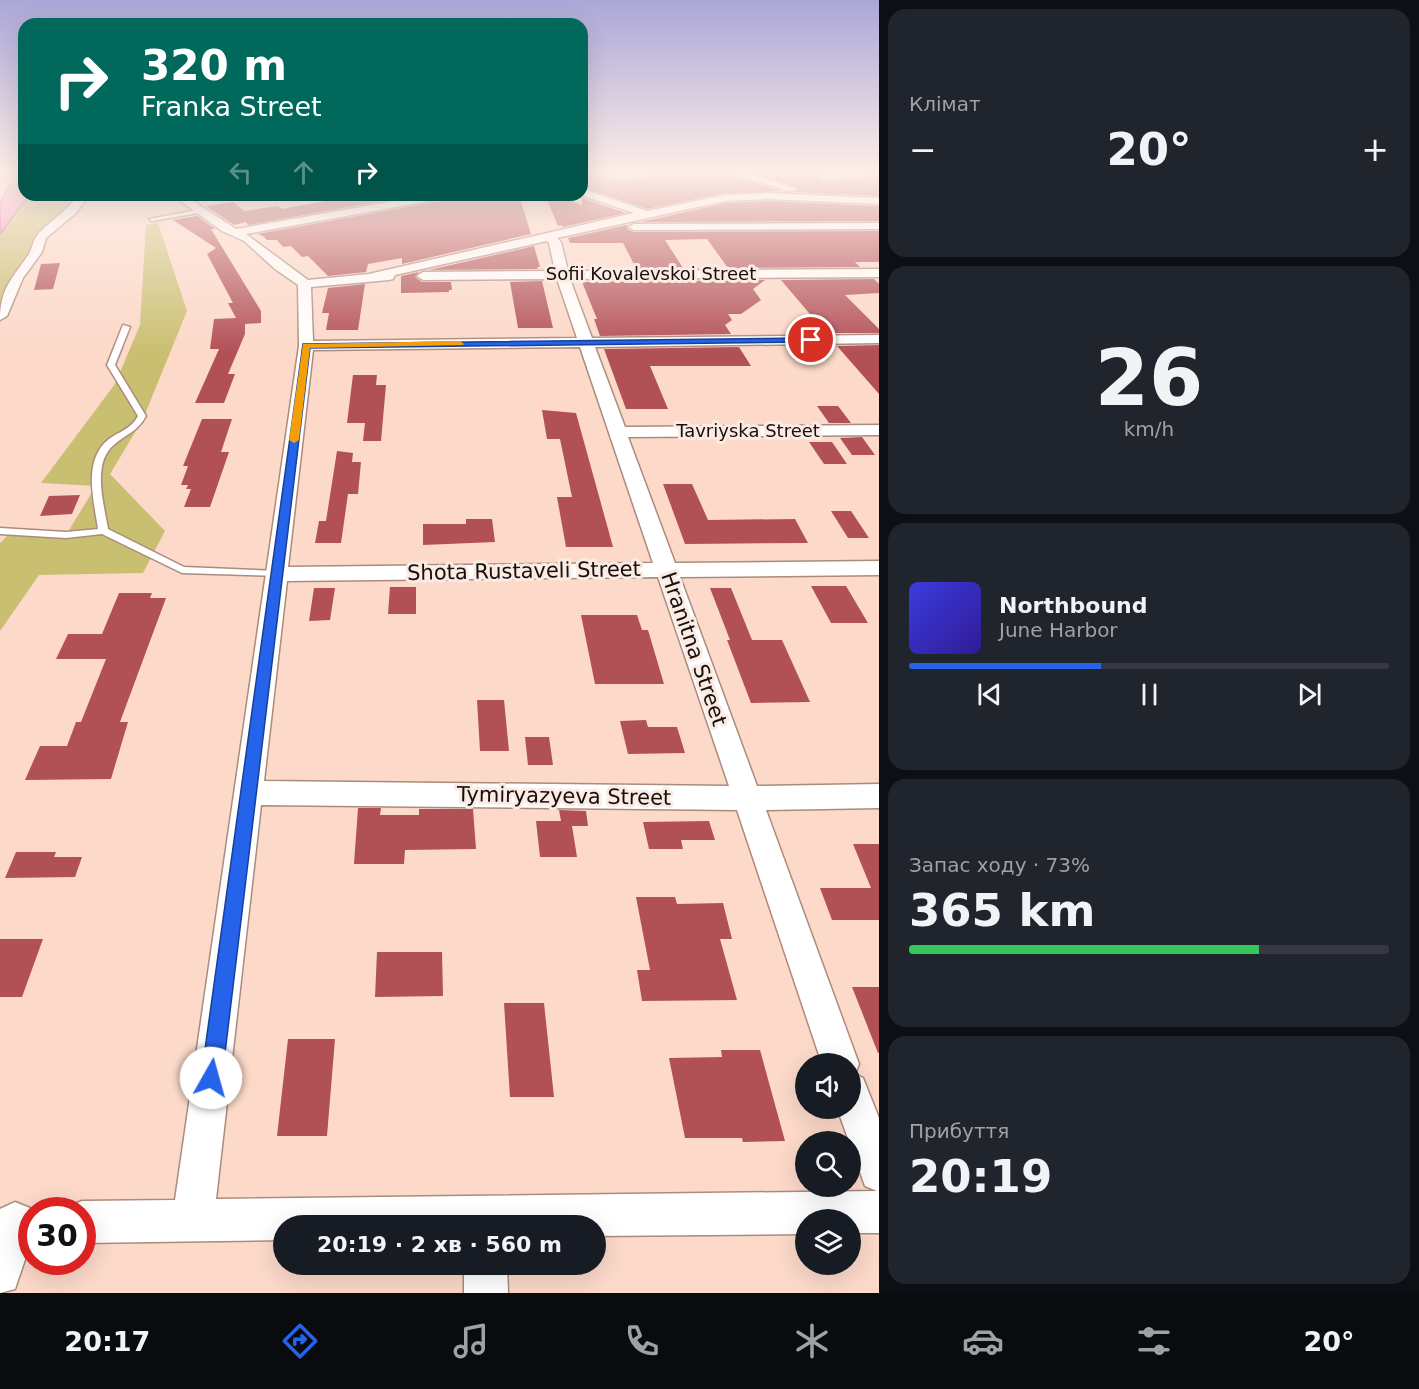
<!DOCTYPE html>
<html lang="uk">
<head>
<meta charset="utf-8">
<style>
	body { margin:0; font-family:"DejaVu Sans",sans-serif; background:#20242c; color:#f1f3f6; height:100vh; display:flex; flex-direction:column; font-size:22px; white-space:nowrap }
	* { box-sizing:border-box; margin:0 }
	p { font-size:20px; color:#9ea1a6 }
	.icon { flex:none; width:33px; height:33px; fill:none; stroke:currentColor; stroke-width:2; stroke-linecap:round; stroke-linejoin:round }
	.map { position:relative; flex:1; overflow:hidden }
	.side { display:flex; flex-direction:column; gap:9px; padding:9px; background:#0d0f14; width:540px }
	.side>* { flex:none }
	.top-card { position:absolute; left:18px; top:18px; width:570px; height:183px; border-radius:18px; box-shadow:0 6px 24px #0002; background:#00695c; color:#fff; overflow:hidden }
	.tools { position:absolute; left:795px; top:1053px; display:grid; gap:12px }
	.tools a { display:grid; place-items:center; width:66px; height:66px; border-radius:50%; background:#171b24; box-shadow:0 6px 24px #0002; font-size:30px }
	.speed { position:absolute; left:18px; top:1197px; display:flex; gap:12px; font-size:30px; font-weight:700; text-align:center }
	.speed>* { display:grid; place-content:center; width:78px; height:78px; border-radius:50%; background:#171b24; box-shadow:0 6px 24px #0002; line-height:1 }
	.speed .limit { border:9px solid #d22; background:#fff; color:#111 }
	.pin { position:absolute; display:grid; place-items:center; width:51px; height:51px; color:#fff; margin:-26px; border:3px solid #fff; border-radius:50%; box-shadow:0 2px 6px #0007 }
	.me { position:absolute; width:66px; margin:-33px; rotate:7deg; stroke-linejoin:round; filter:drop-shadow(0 0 4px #0008) }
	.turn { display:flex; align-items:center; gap:21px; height:126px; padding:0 24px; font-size:27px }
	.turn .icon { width:78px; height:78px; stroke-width:2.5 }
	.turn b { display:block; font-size:42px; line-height:51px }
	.lanes { display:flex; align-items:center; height:57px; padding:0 24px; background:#0003; justify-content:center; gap:30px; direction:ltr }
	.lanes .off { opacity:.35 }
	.big { font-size:45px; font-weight:700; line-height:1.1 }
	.side .tile { flex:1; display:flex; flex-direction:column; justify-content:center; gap:9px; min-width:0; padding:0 21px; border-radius:18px; background:#20242c }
	.side .dial { align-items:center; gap:0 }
	.dial b { font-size:78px; line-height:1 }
	.song { display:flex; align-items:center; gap:18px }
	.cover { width:72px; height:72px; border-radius:9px; background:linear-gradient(135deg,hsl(240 70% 55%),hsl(250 70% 35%)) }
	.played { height:6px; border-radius:3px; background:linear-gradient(90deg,#2563eb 40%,#363941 40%) }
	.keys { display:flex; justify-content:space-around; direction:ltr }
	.heat { display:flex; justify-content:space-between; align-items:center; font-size:33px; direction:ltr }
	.charge { height:9px; border-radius:4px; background:linear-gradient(90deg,#34c759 73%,#363941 0) }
	.trip { position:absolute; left:273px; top:1215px; width:333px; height:60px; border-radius:30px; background:#171b24; box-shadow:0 6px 24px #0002; font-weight:700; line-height:60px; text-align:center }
	.tabs { display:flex; height:96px; justify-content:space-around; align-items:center; background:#090b0e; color:#9ea1a6 }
	.tabs .icon { width:42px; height:42px }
	.tabs .current { color:#2563eb }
	.tabs b { font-size:27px; color:#f1f3f6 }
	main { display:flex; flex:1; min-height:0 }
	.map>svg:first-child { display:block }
</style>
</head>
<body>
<main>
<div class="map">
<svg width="879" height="1293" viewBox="0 0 879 1293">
	<rect width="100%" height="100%" fill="#fcd9c9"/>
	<path fill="#c9bf71" d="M 29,195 L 62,195 L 59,201 L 81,200 L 41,237 L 17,278 L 0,316 L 0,234 Z
		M 158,223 L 187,311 L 143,419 L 110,474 L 165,531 L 143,573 L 39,575 L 0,631 L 0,543 L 10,533 L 66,535 L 96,486 L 41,483 L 115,384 L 140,325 L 146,225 Z"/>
	<path fill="#f192c1" stroke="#b06a8a" stroke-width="1.5" d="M 18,171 L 24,171 L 24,195 L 29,195 L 0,234 L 0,203 Z"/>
	<path fill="#b25057" d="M 582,171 L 593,171 L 624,181 L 679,171 L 724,171 L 725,173 L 782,191 L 725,193 L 647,209 L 582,187 Z
		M 746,171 L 820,171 L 820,181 L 879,175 L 879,196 L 794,192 L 799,188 Z
		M 358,195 L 416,195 L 248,225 L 246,222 L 234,225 L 206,206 L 233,202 L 244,211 L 278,206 L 282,209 Z
		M 453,195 L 519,195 L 531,234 L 402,264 L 402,258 L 368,264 L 366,272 L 328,276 L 308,256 L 302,257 L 291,246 L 283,247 L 277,240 L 267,240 L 263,236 L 257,234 L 446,200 Z
		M 545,195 L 553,195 L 582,205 L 582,198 L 626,213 L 563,227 L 562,225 L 558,226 Z
		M 767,201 L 879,206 L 879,221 L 641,222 L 725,203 Z
		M 197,216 L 215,229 L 211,229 L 261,311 L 261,323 L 245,324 L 245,334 L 228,374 L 235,374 L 224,403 L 195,403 L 219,349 L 210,349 L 214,319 L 236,318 L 228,303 L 233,303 L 207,254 L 216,248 L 173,220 Z
		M 627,225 L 627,229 L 634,232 L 879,231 L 879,262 L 855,262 L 860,267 L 728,268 L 707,239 L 665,240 L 683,268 L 636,268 L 623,243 L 570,243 L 568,238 Z
		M 534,246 L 540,267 L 537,267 L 538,269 L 429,270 Z
		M 60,263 L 53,289 L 34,290 L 41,264 Z
		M 419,272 L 415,277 L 422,282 L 451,282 L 452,290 L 449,290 L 449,292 L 401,293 L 401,276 Z
		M 874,279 L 879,284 L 879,293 L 845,295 L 879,329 L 879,333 L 826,333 L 781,280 Z
		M 765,280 L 753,289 L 761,300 L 741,314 L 728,314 L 732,320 L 725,325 L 731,334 L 600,336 L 594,319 L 597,319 L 582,282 Z
		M 542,281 L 553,328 L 518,328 L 510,282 Z
		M 365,284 L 358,330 L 326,330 L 329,313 L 322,313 L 328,288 Z
		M 879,345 L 879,394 L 837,346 Z
		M 739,347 L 751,366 L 650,366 L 668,409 L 626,409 L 604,349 Z
		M 353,375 L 377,375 L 376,385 L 386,385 L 381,441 L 363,441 L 365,423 L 347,423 Z
		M 817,406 L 838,406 L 851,423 L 829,423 Z
		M 542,410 L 576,413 L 613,547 L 566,547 L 557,497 L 572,497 L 560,439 L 547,439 Z
		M 202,419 L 232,419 L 221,452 L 229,452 L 210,507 L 184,507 L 191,489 L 186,489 L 188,485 L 181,485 L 188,466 L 183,466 Z
		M 862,437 L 875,455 L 852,455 L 840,438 Z
		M 809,442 L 832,442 L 847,464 L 824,464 Z
		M 337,451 L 353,453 L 352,462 L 361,462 L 358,494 L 348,494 L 341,543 L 315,543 L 319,521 L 326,521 Z
		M 663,484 L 692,484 L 708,520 L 795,519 L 808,543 L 685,544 Z
		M 80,495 L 72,514 L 40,516 L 49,496 Z
		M 831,511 L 851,511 L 869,538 L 848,538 Z
		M 466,519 L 492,519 L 495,542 L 423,545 L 423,524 L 466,524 Z
		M 811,586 L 846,586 L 868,623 L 831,623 Z
		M 390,587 L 416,587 L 416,614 L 388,614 Z
		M 314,588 L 335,588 L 330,620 L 309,621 Z
		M 710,588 L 731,588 L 752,640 L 782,640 L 810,702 L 751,703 L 727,640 L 730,640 Z
		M 119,593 L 152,593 L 150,598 L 166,598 L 120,722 L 128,722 L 111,779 L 25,780 L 40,746 L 67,746 L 76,722 L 81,722 L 106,659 L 56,659 L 68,634 L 102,634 Z
		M 581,615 L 637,615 L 642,630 L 648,630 L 664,684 L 595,684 Z
		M 477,700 L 504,700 L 509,751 L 480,751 Z
		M 646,720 L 648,727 L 677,727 L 685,753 L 628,754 L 620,721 Z
		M 525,737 L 549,737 L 553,765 L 528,765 Z
		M 358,808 L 381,808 L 380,815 L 419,815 L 419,809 L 473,809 L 476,849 L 405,850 L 404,864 L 354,864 Z
		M 559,810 L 586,811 L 588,826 L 572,826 L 577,857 L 540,857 L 536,821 L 561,821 Z
		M 709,821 L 715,840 L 681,840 L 683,849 L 649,849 L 643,822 Z
		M 853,844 L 879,844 L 879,920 L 832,920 L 820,888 L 871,888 Z
		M 16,852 L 56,852 L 54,857 L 82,857 L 75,877 L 5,878 Z
		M 636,897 L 675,897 L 677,904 L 723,903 L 732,939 L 720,939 L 737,1000 L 642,1001 L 637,970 L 650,970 Z
		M 0,939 L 43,939 L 22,997 L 0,997 Z
		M 377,952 L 442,952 L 443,996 L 375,997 Z
		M 852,987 L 879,987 L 879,1053 L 878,1053 Z
		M 504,1003 L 544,1003 L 554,1097 L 510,1097 Z
		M 288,1039 L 335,1039 L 327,1136 L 277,1136 Z
		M 721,1050 L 760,1050 L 785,1141 L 743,1142 L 742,1138 L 685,1138 L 669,1058 L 722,1057 Z"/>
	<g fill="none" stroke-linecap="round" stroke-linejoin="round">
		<g stroke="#ab8b7c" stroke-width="3">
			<path id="lane" d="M 106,195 L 112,195 L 113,197 L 108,198 Z
				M 202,209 L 204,212 L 152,221 L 149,219 Z
				M 123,325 L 130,327 L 115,365 L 146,416 C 137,432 128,433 115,444 C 91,462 104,504 108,529 L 184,567 L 277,571 L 282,574 L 281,576 L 182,573 L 102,534 L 66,538 L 0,534 L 0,528 L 66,532 L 98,529 C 94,501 82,460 109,439 C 120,431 131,429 138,416 L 107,365 Z"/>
		</g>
		<g stroke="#ab8b7c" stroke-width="3">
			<path id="street" d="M 726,171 L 740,171 L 797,189 L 788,191 Z
				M 582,189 L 647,211 L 725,195 L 767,193 L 879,198 L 879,204 L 767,199 L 725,201 L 557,238 L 561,242 L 568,271 L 879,269 L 879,277 L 570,279 L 592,338 L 879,335 L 879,343 L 595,347 L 625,427 L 879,425 L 879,435 L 628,437 L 675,563 L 879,561 L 879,575 L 680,577 L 757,786 L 879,784 L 879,808 L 766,810 L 859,1064 L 855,1074 L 863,1078 L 879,1118 L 879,1233 L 850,1233 L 850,1220 L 806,1220 L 806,1234 L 596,1236 L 596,1226 L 284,1226 L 284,1240 L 82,1243 L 82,1210 L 66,1210 L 67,1207 L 82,1201 L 175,1200 L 299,346 L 298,285 L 275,269 L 244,241 L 222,231 L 172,195 L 184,195 L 236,229 L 429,195 L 451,195 L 446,198 L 246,234 L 308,280 L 369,274 L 634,213 L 581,195 ZM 547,241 L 549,243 L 555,271 L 423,272 L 417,276 L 423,280 L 557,279 L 577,338 L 313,341 L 311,287 L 389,280 L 393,279 L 395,275 ZM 580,347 L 653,563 L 288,567 L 313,350 ZM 658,577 L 729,786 L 264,781 L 287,581 ZM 261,805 L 737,810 L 822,1064 L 850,1064 L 850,1108 L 837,1108 L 865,1186 L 877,1191 L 216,1199 Z
				M 79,195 L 89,195 L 76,213 L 46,238 L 42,252 L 23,278 L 7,316 L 0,320 C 0,288 12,279 29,254 C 33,247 33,239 39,233 C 52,220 67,210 79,195 Z
				M 879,223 L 879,229 L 634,230 L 628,227 L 634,224 Z
				M 15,1202 L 30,1208 L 32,1239 L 15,1289 L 0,1293 L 0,1209 Z
				M 464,1264 L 507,1264 L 508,1293 L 464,1293 Z"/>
		</g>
		<use href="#lane" fill="#fff" fill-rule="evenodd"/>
		<use href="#street" fill="#fff" fill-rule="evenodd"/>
	</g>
	<linearGradient id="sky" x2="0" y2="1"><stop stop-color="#aba6d8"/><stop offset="0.49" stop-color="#feeee7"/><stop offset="1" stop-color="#feeee7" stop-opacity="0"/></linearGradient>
	<rect width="879" height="352" fill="url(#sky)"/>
	<path fill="#2563eb" stroke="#184099" stroke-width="1.5" d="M 811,338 L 815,340 L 814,342 L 310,348 L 222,1078 L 219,1085 L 211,1088 L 204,1085 L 201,1078 L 303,344 Z"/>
	<path fill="#f59e0b" d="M 460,341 L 464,344 L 463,345 L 310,348 L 299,440 L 294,443 L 289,440 L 303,344 Z"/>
	<g text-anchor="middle" stroke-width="6" stroke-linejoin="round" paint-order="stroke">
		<g font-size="18" fill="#1a0e09" stroke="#faece5">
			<text x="651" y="280">Sofii Kovalevskoi Street</text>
			<text x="748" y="437">Tavriyska Street</text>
		</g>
		<g font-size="21" fill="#1a0e09" stroke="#faece5">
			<text transform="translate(524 571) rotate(-1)" y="7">Shota Rustaveli Street</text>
			<text transform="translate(694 649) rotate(71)" y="7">Hranitna Street</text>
			<text transform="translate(564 796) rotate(1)" y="7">Tymiryazyeva Street</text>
		</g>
	</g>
</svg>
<div class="tools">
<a><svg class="icon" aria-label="sound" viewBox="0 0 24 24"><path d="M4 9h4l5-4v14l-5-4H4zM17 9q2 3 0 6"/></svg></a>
<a><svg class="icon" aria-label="search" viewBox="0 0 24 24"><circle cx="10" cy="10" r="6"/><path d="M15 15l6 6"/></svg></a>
<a><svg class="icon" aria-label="layers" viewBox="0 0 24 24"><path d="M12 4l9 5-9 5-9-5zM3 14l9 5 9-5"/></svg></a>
</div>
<div class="speed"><div class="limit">30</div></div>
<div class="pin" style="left:811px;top:340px;background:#d93025"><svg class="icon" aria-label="arrive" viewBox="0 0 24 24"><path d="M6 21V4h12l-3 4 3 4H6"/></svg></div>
<svg class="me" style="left:211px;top:1078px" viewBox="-20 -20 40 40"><circle r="19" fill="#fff"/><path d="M0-13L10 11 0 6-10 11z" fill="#2563eb"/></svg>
<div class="trip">20:19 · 2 хв · 560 m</div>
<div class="top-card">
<div class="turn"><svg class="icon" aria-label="right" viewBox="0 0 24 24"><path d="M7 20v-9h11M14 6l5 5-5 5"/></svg><div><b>320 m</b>Franka Street</div></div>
<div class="lanes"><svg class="icon off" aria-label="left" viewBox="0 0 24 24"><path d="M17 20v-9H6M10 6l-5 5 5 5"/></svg><svg class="icon off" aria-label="ahead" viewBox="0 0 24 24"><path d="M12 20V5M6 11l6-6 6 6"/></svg><svg class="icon" aria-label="right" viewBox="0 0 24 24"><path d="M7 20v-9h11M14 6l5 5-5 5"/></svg></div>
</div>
</div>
<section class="side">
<div class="tile"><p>Клімат</p>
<div class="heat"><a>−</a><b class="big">20°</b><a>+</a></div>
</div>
<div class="tile dial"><b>26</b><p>km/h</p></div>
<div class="tile">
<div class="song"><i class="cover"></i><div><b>Northbound</b><p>June Harbor</p></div></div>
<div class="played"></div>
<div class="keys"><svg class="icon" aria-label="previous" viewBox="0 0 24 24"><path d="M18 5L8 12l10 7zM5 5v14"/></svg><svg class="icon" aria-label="pause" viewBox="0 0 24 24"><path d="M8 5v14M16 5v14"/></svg><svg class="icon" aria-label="next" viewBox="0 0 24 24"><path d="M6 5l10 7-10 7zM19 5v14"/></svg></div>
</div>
<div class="tile"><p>Запас ходу · 73%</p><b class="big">365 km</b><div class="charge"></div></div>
<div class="tile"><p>Прибуття</p><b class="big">20:19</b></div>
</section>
</main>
<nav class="tabs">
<b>20:17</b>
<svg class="icon current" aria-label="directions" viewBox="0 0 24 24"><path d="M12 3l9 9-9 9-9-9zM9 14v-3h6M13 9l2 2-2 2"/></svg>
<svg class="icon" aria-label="music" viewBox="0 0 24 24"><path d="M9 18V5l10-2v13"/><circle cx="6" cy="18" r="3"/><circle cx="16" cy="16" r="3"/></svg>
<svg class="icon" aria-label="phone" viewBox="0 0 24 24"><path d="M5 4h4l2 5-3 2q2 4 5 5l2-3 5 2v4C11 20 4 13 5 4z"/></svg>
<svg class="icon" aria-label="climate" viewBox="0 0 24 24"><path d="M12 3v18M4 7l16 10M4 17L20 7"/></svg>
<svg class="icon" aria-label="car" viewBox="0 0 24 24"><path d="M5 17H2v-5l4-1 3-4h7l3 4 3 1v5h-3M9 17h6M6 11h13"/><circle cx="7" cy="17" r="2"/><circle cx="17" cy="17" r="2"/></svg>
<svg class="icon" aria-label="filters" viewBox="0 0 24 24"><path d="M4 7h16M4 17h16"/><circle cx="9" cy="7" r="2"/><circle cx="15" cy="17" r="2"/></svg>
<b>20°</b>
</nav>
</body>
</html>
